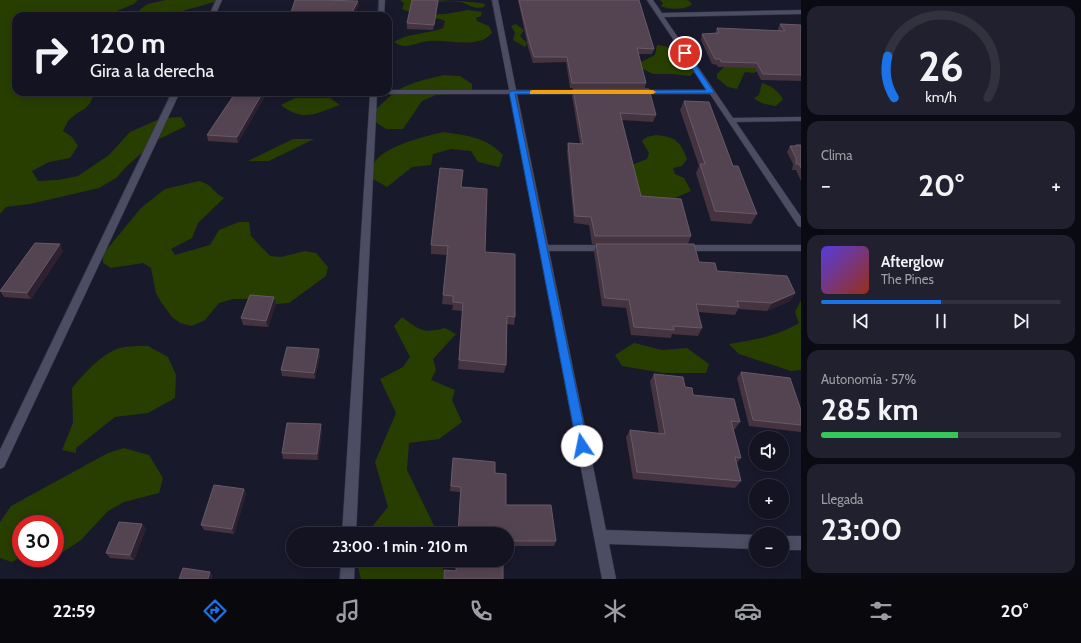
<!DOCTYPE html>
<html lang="es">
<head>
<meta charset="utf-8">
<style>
	body { margin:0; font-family:Cabin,sans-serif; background:#20202e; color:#f1f3f6; height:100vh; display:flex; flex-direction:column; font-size:15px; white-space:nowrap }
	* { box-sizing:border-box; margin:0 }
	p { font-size:13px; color:#9d9ea5 }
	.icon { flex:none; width:22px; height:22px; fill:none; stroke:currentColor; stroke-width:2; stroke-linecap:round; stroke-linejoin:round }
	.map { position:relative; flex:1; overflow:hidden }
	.sheet { display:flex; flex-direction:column; gap:6px; padding:6px; background:#0a0a12; width:280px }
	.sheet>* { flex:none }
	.top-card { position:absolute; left:12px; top:12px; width:380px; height:84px; border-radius:12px; box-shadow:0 2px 10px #0003,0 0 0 1px #32323f; background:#131321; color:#f1f3f6; overflow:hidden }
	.fabs { position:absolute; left:749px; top:431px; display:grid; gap:8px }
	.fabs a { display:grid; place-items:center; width:40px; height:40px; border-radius:50%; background:#131321; box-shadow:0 2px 10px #0003,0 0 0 1px #32323f; font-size:20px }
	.speed { position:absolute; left:12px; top:515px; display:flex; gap:8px; font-size:20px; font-weight:700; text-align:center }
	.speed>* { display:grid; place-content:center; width:52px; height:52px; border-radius:50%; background:#131321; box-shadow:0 2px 10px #0003,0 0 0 1px #32323f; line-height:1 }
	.speed .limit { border:6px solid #d22; background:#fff; color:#111 }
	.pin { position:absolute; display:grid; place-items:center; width:34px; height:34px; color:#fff; margin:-17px; border:2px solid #fff; border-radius:50%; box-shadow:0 1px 4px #0007 }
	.me { position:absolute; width:44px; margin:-22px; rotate:349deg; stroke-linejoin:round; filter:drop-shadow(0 0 3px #0008) }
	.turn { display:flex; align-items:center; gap:14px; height:84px; padding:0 12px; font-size:18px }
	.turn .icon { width:52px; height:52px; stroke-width:2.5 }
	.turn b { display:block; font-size:28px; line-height:34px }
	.big { font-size:30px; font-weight:800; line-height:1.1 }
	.sheet .tile { flex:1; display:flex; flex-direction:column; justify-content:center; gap:6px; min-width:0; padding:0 14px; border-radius:12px; background:#20202e }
	.sheet .dial { align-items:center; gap:0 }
	.dial svg { height:104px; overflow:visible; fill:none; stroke:#32323f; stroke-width:7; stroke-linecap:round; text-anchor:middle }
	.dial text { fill:#f1f3f6; stroke:none }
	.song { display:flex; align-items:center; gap:12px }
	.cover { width:48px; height:48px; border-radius:6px; background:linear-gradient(135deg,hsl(250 70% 55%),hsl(10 70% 35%)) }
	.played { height:4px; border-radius:2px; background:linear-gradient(90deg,#1a73e8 50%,#32323f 50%) }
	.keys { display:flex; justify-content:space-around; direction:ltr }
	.heat { display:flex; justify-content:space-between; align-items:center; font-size:22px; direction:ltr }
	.charge { height:6px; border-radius:3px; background:linear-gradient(90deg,#34c759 57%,#32323f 0) }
	.trip { position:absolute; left:286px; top:527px; width:228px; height:40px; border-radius:20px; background:#131321; box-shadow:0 2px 10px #0003,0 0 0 1px #32323f; font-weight:800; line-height:40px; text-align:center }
	.menu { display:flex; height:64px; justify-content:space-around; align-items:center; background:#08080d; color:#9d9ea5 }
	.menu .icon { width:28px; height:28px }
	.menu .on { color:#1a73e8 }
	.menu b { font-size:18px; color:#f1f3f6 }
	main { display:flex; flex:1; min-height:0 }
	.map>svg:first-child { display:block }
</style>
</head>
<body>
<main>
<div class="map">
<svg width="801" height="579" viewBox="0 0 801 579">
	<rect width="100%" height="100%" fill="#19192c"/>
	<path fill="#283e00" d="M 0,0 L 138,0 L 134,4 L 104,16 L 16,16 L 16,92 L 94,92 C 90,111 81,108 69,120 C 67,122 65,127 63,131 L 72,137 L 78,146 L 70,158 L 49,162 L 32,171 L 38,181 L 58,180 L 78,176 L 109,155 L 130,132 L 162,118 L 181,117 L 186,126 L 155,141 L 126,167 L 116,178 L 99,188 L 30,204 L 6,207 L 0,214 Z
		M 166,0 L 222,0 C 202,4 158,23 139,10 L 148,4 Z
		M 400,0 C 420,0 468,0 485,4 L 484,7 C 474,10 469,4 460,2 C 454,1 444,1 438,2 C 425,5 415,16 402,9 L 404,3 Z
		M 660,0 L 688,0 L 692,4 C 686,10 668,10 661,6 L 663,3 Z
		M 468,10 L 482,12 L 481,16 L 476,18 L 477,21 L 489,26 L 492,33 C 488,37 484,40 479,41 C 463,45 445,40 429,41 C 416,42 406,51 394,42 C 411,32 425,35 443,28 L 445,21 L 440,19 L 417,17 L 422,15 L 446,14 Z
		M 516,24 L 524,30 L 520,36 L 527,43 L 525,47 L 513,40 L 515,33 L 511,26 Z
		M 657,45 C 665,45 690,54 695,61 C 696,64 696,67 697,70 L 690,76 L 671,74 L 653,74 L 639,67 L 641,62 L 655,55 Z
		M 746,64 L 760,71 L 753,73 L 745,72 L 737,89 L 728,87 L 717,78 L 717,74 L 724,67 Z
		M 444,75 L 460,76 L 472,84 L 472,93 L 436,95 L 422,101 L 403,129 L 386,129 L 374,121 L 374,111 C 383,103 390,95 400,89 C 413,82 430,78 444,75 Z
		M 762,83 C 772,86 777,90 783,99 L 776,106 C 768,105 760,104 754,98 L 759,95 Z
		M 295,98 L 330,98 L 340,105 C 316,113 304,123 281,105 Z
		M 443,132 C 467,136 485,136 503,155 L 499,167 L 478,162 L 471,151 L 451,149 L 433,154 L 431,165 L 412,167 L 387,187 L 371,178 C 371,174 371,169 373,165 C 382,146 424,137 443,132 Z
		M 656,135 C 676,137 680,141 687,159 L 682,166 L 673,168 L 675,174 L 684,178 L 691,191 L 675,198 L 631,200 L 632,165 L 647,159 L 649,153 L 642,141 L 647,137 Z
		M 293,139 L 314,139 L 269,161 L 248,161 Z
		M 199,181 C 214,185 212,192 224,198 L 198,223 L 192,238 L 171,249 L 175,255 L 210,245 L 219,230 L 239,222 L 249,222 L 251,236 L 270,256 L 281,257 L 305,251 L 316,253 L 328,267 L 326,276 L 289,303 L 276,304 L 259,299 L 233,299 L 219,303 L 205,320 L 192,326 L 180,323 L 172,317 L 161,302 L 156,293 L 151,268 L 143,263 L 111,268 L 103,263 L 103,254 L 141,208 L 165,189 Z
		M 801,300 L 801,370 L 791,371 L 739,354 L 729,344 C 753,340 778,336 799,323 L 795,312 Z
		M 402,317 C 419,330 423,334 445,328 L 456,334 L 433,359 L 436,370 L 431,380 L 455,390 L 452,400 L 462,422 L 439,439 L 409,443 L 407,470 L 438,534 L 366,534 L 388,507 L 375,462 L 396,413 L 380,379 L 403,367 L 410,357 L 394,326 Z
		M 634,343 L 662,350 L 687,348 L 709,364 L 706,373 L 663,373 L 622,366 L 615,355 Z
		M 148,346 L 168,357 L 176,375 L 175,398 L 148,413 L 115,417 L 76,448 L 76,453 L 62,450 L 73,423 L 72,388 C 84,374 101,354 120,348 C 128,346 139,346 148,346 Z
		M 124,448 L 149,455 L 163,478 L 159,493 L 124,502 L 108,511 L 81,540 L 63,552 L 55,547 L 55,524 L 21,524 L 21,557 L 12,562 L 0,558 L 0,522 L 11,506 L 108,453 Z
		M 359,560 L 443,560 L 443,579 L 361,579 L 358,567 Z"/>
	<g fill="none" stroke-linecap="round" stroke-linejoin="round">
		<g stroke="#353544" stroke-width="1">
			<path id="minor" d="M 216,0 L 222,0 L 215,16 L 209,16 Z
				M 379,0 L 385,0 L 384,16 L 378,16 Z
				M 492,0 L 498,0 L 516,90 L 585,90 L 589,92 L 585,94 L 517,94 L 548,245 L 609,245 L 614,248 L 609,251 L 549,251 L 606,530 L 756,535 L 756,549 L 609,544 L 616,579 L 602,579 L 510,94 L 377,94 L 356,534 L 342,534 L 370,94 L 341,94 L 337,92 L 388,92 L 388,90 L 509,90 Z
				M 647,0 L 653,0 L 662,13 L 801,10 L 801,14 L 664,17 L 733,118 L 801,117 L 801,121 L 736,122 L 801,217 L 801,227 L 798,226 L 710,94 L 637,94 L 633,92 L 637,90 L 707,90 Z
				M 172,92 L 180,92 L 4,467 L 0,469 L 0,450 Z
				M 681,245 L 801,245 L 801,251 L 681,251 L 676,248 Z
				M 782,536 L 801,536 L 801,550 L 782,550 Z
				M 341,560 L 355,560 L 354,579 L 340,579 Z"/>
		</g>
		<use href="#minor" fill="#4c4d63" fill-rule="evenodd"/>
	</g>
	<path fill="#453340" d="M 412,0 L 439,0 L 433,30 L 407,29 L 407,23 Z
		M 518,0 L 639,0 L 654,49 L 652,54 L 638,54 L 646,83 L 645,88 L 570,88 L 566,62 L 533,63 L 528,47 Z
		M 780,24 L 801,25 L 801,81 L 761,80 L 755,68 L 718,67 L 717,65 L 712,64 L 701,40 L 702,34 L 715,34 L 717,28 L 779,31 L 778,29 Z
		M 573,89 L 656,115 L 653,122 L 622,120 L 641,196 L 691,236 L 688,244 L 592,244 L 589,225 L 574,223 L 567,151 L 568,143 L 580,144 L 572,96 Z
		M 236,92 L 238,143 L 208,141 L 207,135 Z
		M 684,101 L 733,166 L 757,214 L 751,224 L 711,221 L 696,173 L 699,166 L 680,110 Z
		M 796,145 L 801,145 L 801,181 L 796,170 L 792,170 L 793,164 L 787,152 L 790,146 L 795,146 Z
		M 461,187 L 485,252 L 515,317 L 514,325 L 507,324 L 506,365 L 504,373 L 458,369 L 462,311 L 452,310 L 453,305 L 442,304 L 447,255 L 431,254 L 431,245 Z
		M 596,244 L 699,262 L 717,271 L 795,293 L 790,301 L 767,311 L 738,309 L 735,315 L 698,312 L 702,328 L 698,336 L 672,334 L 671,338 L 631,335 L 626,308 L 602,306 L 594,252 Z
		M 63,251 L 31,299 L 4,297 L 0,291 Z
		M 276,304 L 268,327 L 243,325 L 241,318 Z
		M 320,355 L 315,379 L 282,376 L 281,370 Z
		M 741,372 L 801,410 L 801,432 L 749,426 L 737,378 Z
		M 654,374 L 685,387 L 693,395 L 740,422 L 735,429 L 733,429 L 741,458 L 736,464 L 741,481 L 735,488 L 633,479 L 626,437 L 630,430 L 659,434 L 650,381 Z
		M 322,430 L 318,460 L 283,459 L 282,453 Z
		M 452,463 L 495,473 L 506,505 L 556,541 L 554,546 L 507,546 L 507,534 L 458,534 L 460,492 L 450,491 Z
		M 244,489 L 246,494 L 234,534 L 204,530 L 201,525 Z
		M 142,524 L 146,529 L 134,560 L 110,558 L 106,553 Z"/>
	<path fill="#2d2131" d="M 438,0 L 439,0 L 433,30 L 434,25 Z
		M 358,1 L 359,6 L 353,16 L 350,16 Z
		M 263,92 L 268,92 L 238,143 L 237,137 Z
		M 60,244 L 63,251 L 31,299 L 27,293 Z
		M 795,293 L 790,301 L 767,311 L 772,303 Z
		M 274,297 L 276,304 L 268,327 L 266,321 Z
		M 319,349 L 320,355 L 315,379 L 314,373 Z
		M 321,424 L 322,430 L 318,460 L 317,454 Z
		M 244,489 L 246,494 L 234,534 L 232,529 Z
		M 142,524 L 146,529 L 134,560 L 130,555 Z
		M 210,572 L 213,576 L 212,579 L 208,579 Z"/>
	<path fill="#544451" stroke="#675a67" d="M 295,0 L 321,0 L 358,1 L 350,16 L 290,16 Z
		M 412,0 L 438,0 L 434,25 L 407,23 Z
		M 519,0 L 639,0 L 654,49 L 637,48 L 646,83 L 572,83 L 567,57 L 534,57 L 529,41 Z
		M 780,24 L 801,25 L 801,75 L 763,74 L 757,63 L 721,62 L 720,59 L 715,59 L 702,34 L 719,33 L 717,28 L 785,31 Z
		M 573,89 L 649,89 L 656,115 L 620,113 L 641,196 L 681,199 L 691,236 L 595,236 L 591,217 L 575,216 L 568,143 L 583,144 Z
		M 236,92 L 263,92 L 237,137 L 207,135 Z
		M 684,101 L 709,102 L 733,166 L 738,166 L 757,214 L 715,211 L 700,164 L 705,164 Z
		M 796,145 L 801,145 L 801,168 L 799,164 L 796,164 L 796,158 L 790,146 L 796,146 Z
		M 440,168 L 463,170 L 461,187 L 487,189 L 485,252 L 515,254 L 515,317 L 507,316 L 506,365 L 459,360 L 463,303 L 453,302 L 453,296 L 443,295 L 448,246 L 431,245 Z
		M 35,243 L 60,244 L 27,293 L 0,291 Z
		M 596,244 L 694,244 L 699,262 L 715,263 L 717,271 L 787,276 L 795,293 L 772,303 L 737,301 L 739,307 L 696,304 L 702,328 L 673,326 L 674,330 L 634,327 L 629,300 L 605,298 Z
		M 250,295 L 274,297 L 266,321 L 241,318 Z
		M 287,347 L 319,349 L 314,373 L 281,370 Z
		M 741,372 L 790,378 L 801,410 L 801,425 L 753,420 Z
		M 654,374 L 683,377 L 685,387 L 692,388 L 693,395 L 734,399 L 740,422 L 731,421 L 741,458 L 735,457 L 741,481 L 637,472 L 630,430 L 665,434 Z
		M 287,423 L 321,424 L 317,454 L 282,453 Z
		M 453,458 L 495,462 L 495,473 L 506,474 L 506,505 L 551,505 L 556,541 L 507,541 L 507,534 L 458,534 L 461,487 L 451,486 Z
		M 214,485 L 244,489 L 232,529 L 201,525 Z
		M 119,522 L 142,524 L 130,555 L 106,553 Z
		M 456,560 L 503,560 L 503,579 L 444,579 L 444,570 L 456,571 Z
		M 183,568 L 210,572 L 208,579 L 179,579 Z"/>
	<path fill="#1a73e8" stroke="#114b97" d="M 683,52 L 687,52 L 714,92 L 713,93 L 515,94 L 588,446 L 586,449 L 582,451 L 579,449 L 577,446 L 509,92 L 512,91 L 706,90 L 682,53 Z"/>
	<path fill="#f59e0b" d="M 532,90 L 653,90 L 656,92 L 653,94 L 530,94 L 530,91 Z"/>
</svg>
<div class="fabs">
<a><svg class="icon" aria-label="sound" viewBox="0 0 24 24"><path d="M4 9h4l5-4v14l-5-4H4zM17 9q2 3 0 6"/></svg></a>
<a>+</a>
<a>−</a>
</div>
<div class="speed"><div class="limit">30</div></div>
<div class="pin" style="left:685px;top:53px;background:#d93025"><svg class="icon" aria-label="arrive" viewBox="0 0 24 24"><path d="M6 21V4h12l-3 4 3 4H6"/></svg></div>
<svg class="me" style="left:582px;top:446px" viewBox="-20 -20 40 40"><circle r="19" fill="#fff"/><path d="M0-13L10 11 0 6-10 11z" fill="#1a73e8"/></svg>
<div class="trip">23:00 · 1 min · 210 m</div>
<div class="top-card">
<div class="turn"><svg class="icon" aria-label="right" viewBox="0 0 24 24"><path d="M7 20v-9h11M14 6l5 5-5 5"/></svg><div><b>120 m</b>Gira a la derecha</div></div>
</div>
</div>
<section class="sheet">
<div class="tile dial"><svg viewBox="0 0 100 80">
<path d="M14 69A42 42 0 1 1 86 69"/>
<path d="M14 69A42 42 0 0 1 9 37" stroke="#1a73e8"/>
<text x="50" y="56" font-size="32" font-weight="700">26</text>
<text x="50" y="72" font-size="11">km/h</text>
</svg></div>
<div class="tile"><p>Clima</p>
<div class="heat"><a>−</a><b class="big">20°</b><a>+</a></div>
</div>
<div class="tile">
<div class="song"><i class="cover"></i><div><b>Afterglow</b><p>The Pines</p></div></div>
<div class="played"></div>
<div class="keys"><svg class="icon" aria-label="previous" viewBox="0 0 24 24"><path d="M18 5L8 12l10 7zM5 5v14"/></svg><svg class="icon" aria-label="pause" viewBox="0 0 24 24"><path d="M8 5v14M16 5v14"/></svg><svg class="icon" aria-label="next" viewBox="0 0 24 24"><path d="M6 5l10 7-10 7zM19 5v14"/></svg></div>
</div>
<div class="tile"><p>Autonomía · 57%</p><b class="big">285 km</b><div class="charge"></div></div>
<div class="tile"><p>Llegada</p><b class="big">23:00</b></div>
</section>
</main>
<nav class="menu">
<b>22:59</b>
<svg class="icon on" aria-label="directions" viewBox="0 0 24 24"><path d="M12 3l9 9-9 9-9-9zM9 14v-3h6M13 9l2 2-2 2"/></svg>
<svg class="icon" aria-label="music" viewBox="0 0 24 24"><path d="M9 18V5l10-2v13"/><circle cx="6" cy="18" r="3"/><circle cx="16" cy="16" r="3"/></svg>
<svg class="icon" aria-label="phone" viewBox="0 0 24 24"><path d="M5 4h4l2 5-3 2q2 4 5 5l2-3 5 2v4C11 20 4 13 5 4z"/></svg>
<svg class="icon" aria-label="climate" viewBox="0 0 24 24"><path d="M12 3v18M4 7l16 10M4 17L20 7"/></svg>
<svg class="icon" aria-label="car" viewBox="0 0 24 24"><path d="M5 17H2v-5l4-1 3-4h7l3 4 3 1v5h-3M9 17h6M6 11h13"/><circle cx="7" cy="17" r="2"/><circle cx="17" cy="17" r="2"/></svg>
<svg class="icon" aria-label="filters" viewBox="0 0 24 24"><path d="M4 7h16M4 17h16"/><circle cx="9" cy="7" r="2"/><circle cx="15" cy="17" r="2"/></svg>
<b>20°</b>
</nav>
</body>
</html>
